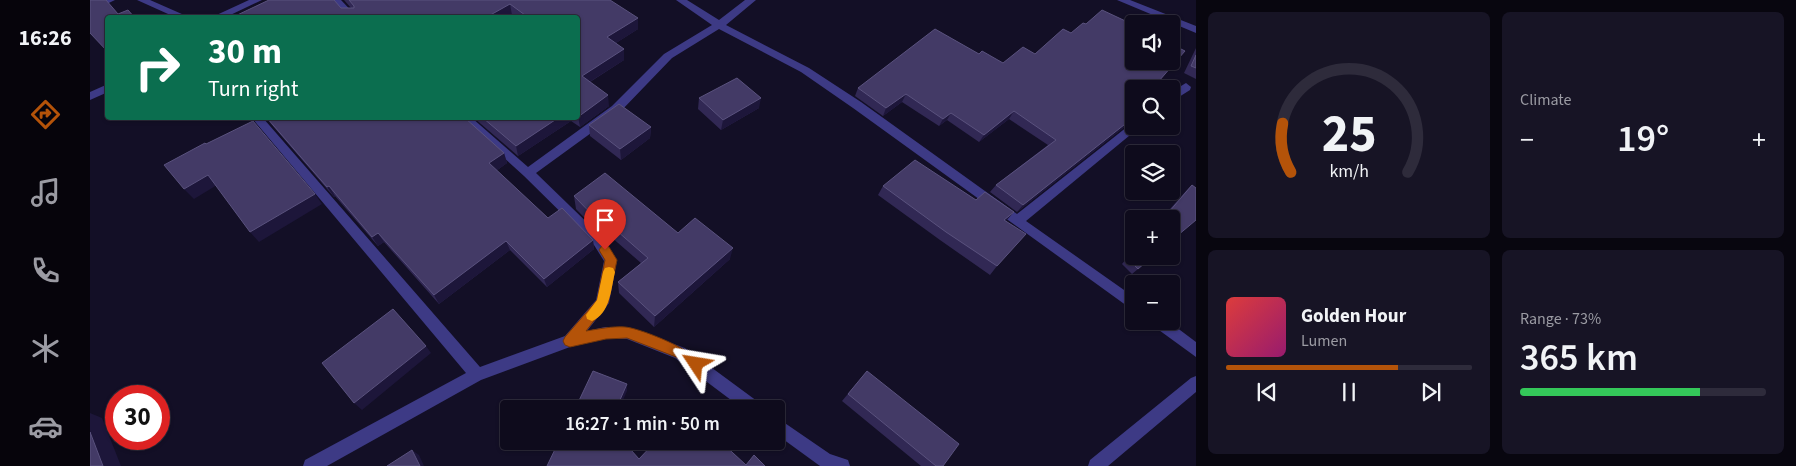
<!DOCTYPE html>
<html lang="en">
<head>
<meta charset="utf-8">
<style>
	body { margin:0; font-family:"Source Sans 3",sans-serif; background:#171425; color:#f1f3f6; height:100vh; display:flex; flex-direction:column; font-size:19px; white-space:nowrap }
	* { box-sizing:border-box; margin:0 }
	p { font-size:16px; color:#9b9ba3 }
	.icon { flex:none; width:28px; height:28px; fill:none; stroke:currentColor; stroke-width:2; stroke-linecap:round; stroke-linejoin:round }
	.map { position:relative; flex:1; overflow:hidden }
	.sheet { display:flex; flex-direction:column; gap:12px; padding:12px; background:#08060f; width:600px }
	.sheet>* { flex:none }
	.guide { position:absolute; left:15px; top:15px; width:475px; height:105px; border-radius:5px; box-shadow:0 1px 4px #0004,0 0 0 1px #2e2b3b; background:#0b6e4f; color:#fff; overflow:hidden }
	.tools { position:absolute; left:1035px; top:15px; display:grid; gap:10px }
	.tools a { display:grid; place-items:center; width:55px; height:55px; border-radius:5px; background:#0e0b1c; box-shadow:0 1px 4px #0004,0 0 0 1px #2e2b3b; font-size:25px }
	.speed { position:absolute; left:15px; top:385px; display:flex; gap:10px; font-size:25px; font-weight:700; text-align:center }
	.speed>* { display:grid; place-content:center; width:65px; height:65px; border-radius:50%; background:#0e0b1c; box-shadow:0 1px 4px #0004,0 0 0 1px #2e2b3b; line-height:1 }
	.speed .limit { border:8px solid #d22; background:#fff; color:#111 }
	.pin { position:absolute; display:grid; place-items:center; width:42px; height:42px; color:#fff; margin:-51px -21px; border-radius:50% 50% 50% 0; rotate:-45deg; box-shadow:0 0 5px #0007 }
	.pin .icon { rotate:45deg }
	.me { position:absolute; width:55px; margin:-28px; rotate:303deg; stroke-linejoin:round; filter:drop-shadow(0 0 4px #0008) }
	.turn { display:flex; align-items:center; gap:18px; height:105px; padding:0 20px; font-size:22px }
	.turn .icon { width:65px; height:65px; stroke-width:2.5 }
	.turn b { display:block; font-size:35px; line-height:42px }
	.big { font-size:38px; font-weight:600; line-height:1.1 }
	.sheet .tile { flex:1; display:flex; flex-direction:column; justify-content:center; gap:8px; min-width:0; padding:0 18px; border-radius:8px; background:#171425 }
	.sheet .dial { align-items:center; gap:0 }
	.dial svg { height:130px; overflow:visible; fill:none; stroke:#2e2b3b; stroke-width:7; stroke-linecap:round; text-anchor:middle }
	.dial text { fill:#f1f3f6; stroke:none }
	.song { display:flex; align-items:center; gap:15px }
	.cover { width:60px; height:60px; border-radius:8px; background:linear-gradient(135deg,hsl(0 70% 55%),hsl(320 70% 35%)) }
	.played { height:5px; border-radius:2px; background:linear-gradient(90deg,#b45309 70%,#2e2b3b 70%) }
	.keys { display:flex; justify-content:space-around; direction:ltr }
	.heat { display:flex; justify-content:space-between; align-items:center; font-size:28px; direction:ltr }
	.charge { height:8px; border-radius:4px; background:linear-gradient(90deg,#34c759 73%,#2e2b3b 0) }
	.sheet .tiles { flex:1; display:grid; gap:12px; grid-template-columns:repeat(2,1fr) }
	.trip { position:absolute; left:410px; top:400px; width:285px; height:50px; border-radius:5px; background:#0e0b1c; box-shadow:0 1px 4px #0004,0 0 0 1px #2e2b3b; font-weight:600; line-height:50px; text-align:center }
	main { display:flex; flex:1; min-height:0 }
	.dock { display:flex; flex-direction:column; width:90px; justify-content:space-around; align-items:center; background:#06040b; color:#9b9ba3 }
	.dock .icon { width:35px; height:35px }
	.dock .active { color:#b45309 }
	.dock b { font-size:22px; color:#f1f3f6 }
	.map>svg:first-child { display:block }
</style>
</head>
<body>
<main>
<nav class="dock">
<b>16:26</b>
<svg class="icon active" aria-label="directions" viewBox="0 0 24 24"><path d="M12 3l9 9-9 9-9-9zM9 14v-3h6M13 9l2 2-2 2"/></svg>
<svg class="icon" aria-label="music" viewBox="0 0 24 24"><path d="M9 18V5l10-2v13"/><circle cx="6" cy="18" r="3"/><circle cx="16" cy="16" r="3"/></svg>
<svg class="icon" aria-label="phone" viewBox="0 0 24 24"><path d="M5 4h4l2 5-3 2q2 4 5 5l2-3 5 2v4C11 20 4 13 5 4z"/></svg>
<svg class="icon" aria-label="climate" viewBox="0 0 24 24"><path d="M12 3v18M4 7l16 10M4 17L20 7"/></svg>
<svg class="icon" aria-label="car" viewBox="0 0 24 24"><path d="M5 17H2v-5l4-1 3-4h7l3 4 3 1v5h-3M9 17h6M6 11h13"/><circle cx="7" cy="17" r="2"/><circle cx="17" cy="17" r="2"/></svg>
</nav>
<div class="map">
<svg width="1106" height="466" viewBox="0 0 1106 466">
	<rect width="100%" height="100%" fill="#130f26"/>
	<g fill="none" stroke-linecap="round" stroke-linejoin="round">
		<path fill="#3d3a85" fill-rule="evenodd" d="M 12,0 L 25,0 L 0,12 L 0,5 Z
			M 47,0 L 60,0 L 101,18 L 87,18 Z
			M 159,0 L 172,0 L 134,18 L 120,18 Z
			M 241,0 L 251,0 L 268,18 L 258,18 Z
			M 586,0 L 597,0 L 629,20 L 655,0 L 666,0 L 636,25 L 719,68 L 771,102 L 927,214 L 1042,123 L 1044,123 L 1044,126 L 1051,126 L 936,221 L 1044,297 L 1044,311 L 763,108 L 711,72 L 629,29 L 582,58 L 530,112 L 446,173 L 512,237 L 527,260 L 519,303 L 497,331 L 515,327 L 537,327 L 595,348 L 671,404 L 673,409 L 653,409 L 585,358 L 537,339 L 515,339 L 480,347 L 391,380 L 237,466 L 213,466 L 215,460 L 376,373 L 162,118 L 173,118 L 390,367 L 475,336 L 506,300 L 514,261 L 504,245 L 434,176 L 370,118 L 382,118 L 438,167 L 522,106 L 574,54 L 622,25 Z
			M 1027,0 L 1040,0 L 1106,26 L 1106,33 Z
			M 1096,83 L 1101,87 L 1100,90 L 1081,102 L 1081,92 Z
			M 18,84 L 18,92 L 0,100 L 0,92 Z
			M 1060,321 L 1078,321 L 1106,342 L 1106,357 L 1062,325 Z
			M 1106,376 L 1106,392 L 1018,466 L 998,466 L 1000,460 L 1101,378 Z
			M 686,417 L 740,454 L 758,460 L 760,466 L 730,466 L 686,434 Z"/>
	</g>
	<path fill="#312854" d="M 254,0 L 520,0 L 548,29 L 526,43 L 534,60 L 500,82 L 519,106 L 490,127 L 481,121 L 428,156 L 384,118 L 488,118 L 488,18 L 426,18 L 422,15 L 417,18 L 141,18 L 251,8 L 261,8 Z
		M 1106,48 L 1106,79 L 1094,73 Z
		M 889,54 L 1040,115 L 1037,125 L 927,212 L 900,192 L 906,185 L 958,145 L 919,119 L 889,142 L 857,120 L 849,126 L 812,102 L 793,116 L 765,96 L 768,88 Z
		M 609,98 L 669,108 L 631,130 L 608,109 Z
		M 176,118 L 414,153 L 417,163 L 406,171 L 458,218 L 503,240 L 504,249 L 457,287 L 420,250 L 349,304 L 294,242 L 288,246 L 245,196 L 244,197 L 182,125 Z
		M 499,125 L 561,127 L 560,138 L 531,160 L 500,136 Z
		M 1102,185 L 1081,219 L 1071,219 L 1096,191 Z
		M 793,186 L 916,221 L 907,266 L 900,275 L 850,240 L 788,195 Z
		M 484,196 L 588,233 L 640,259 L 564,327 L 529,293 L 528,282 L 551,263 L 520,236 L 516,240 L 486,209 Z
		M 1044,250 L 1044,256 L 1048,269 L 1042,274 L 1032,264 Z
		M 777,371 L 853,466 L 831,466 L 752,401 Z"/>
	<path fill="#1d163a" d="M 420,4 L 422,15 L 417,18 L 395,18 Z
		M 548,18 L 548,29 L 518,48 L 517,37 Z
		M 534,49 L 534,60 L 493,86 L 492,76 Z
		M 816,94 L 812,102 L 793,116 L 796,108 Z
		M 518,95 L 519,106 L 490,127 L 488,117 Z
		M 671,98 L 669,108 L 631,130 L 633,120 Z
		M 924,111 L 919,119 L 889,142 L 894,135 Z
		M 861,113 L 857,120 L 849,126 L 853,119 Z
		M 1044,117 L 1037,125 L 927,212 L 933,205 Z
		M 468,118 L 481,118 L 481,121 L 428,156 L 426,146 Z
		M 561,127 L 560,138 L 531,160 L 530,149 Z
		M 414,153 L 417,163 L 402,174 L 399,163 Z
		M 118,175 L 127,185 L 104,199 L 94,189 Z
		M 239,186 L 245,196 L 244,197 L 237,187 Z
		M 225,194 L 232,204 L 169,242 L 160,232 Z
		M 924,212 L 916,221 L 914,220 Z
		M 519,224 L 520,236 L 516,240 L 515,228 Z
		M 288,233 L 294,242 L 288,246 L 282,237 Z
		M 503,240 L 504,249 L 457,287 L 454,279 Z
		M 416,241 L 420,250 L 349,304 L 344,295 Z
		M 643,248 L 640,259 L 564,327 L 565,316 Z
		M 336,346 L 341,353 L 272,410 L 264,403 Z
		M 537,384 L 537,391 L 529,409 L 526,409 Z
		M 0,413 L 12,418 L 31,466 L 13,466 L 0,432 Z
		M 322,450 L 329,455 L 334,466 L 330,466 Z"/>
	<path fill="#433a66" stroke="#5a527e" d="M 0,0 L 16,0 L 28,14 L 38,10 L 45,18 L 18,18 L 18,52 L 0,33 Z
		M 179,0 L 244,0 L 251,8 L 264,8 L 264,6 L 259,0 L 520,0 L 548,18 L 517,37 L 534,49 L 492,76 L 518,95 L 488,117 L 488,18 L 439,18 L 420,4 L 395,18 L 141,18 Z
		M 1012,10 L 1044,25 L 1044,61 L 1081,61 L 1081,44 L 1095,51 L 1062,89 L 1044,89 L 1044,111 L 1040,115 L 1044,117 L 933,205 L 906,185 L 966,140 L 924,111 L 894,135 L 861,113 L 853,119 L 816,94 L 796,108 L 768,88 L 845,29 L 889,54 L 892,51 L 913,63 L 933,47 L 945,54 L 973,29 L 981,33 L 993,23 L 996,24 Z
		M 1106,55 L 1106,68 L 1101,66 Z
		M 647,78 L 671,98 L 633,120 L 609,98 Z
		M 529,104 L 561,127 L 530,149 L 499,125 Z
		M 177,118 L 375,118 L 414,153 L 399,163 L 458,218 L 472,208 L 503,240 L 454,279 L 416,241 L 344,295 L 288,233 L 282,237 L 239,186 L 237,187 Z
		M 393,118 L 468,118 L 426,146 Z
		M 163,121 L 225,194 L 160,232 L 118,175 L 94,189 L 74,165 L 115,143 L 116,144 Z
		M 825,160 L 886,200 L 895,192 L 924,212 L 914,220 L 936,234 L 907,266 L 856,232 L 793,186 Z
		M 515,173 L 588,233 L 605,218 L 643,248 L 565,316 L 528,282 L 558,258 L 519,224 L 515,228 L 484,196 Z
		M 1102,185 L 1106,188 L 1106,220 L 1081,241 L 1081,219 L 1073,219 Z
		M 1044,252 L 1044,256 L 1063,256 L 1048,269 L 1038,259 Z
		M 303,309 L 336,346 L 264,403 L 232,363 Z
		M 503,371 L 537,384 L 526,409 L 485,409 Z
		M 777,371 L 869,444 L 853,466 L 846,466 L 758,394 Z
		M 0,432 L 13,466 L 0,466 Z
		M 469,441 L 533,441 L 549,459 L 566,441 L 630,441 L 656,465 L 664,455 L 675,466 L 457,466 Z
		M 322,450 L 330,466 L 297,466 Z"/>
	<path fill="#b45309" stroke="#753606" d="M 515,245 L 519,247 L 527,260 L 518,303 L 496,331 C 509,329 522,326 535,327 C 550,328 606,351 612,364 L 610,368 L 606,370 L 586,357 L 537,338 L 516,339 L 480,347 L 475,345 L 473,341 L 475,337 L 507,300 L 515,260 L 509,250 L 511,247 Z"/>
	<path fill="#f59e0b" d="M 519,267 L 523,268 L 525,272 C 521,289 520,314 502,321 L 497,319 L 496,315 L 507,300 L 513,272 L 515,268 Z"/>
</svg>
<div class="tools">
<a><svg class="icon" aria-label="sound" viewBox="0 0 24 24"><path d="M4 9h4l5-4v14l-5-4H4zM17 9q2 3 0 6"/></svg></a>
<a><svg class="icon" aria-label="search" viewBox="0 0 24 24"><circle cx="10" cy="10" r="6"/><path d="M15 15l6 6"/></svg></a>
<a><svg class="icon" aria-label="layers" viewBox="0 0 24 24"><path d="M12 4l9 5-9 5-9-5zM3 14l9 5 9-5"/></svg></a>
<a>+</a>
<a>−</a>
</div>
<div class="speed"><div class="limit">30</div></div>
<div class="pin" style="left:515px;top:250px;background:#d93025"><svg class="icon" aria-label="arrive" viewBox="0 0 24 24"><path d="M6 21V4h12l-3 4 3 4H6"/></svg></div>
<svg class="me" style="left:606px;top:364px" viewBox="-20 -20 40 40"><path d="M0-17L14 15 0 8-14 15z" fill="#b45309" stroke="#fff" stroke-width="4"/></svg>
<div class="trip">16:27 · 1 min · 50 m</div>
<div class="guide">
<div class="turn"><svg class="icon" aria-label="right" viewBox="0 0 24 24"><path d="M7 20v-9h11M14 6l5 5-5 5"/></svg><div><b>30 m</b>Turn right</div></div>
</div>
</div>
<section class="sheet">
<div class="tiles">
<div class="tile dial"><svg viewBox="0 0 100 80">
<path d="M14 69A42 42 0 1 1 86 69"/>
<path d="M14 69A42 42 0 0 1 9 39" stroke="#b45309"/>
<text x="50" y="56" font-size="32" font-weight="700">25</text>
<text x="50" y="72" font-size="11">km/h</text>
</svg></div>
<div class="tile"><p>Climate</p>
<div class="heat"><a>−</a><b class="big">19°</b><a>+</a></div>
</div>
<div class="tile">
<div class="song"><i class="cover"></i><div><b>Golden Hour</b><p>Lumen</p></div></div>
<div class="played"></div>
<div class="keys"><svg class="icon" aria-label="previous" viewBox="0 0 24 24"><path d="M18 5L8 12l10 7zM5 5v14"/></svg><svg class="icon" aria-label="pause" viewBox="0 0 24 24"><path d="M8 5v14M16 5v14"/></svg><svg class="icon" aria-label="next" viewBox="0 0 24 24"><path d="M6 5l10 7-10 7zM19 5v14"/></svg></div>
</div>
<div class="tile"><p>Range · 73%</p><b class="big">365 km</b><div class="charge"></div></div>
</div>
</section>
</main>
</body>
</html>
